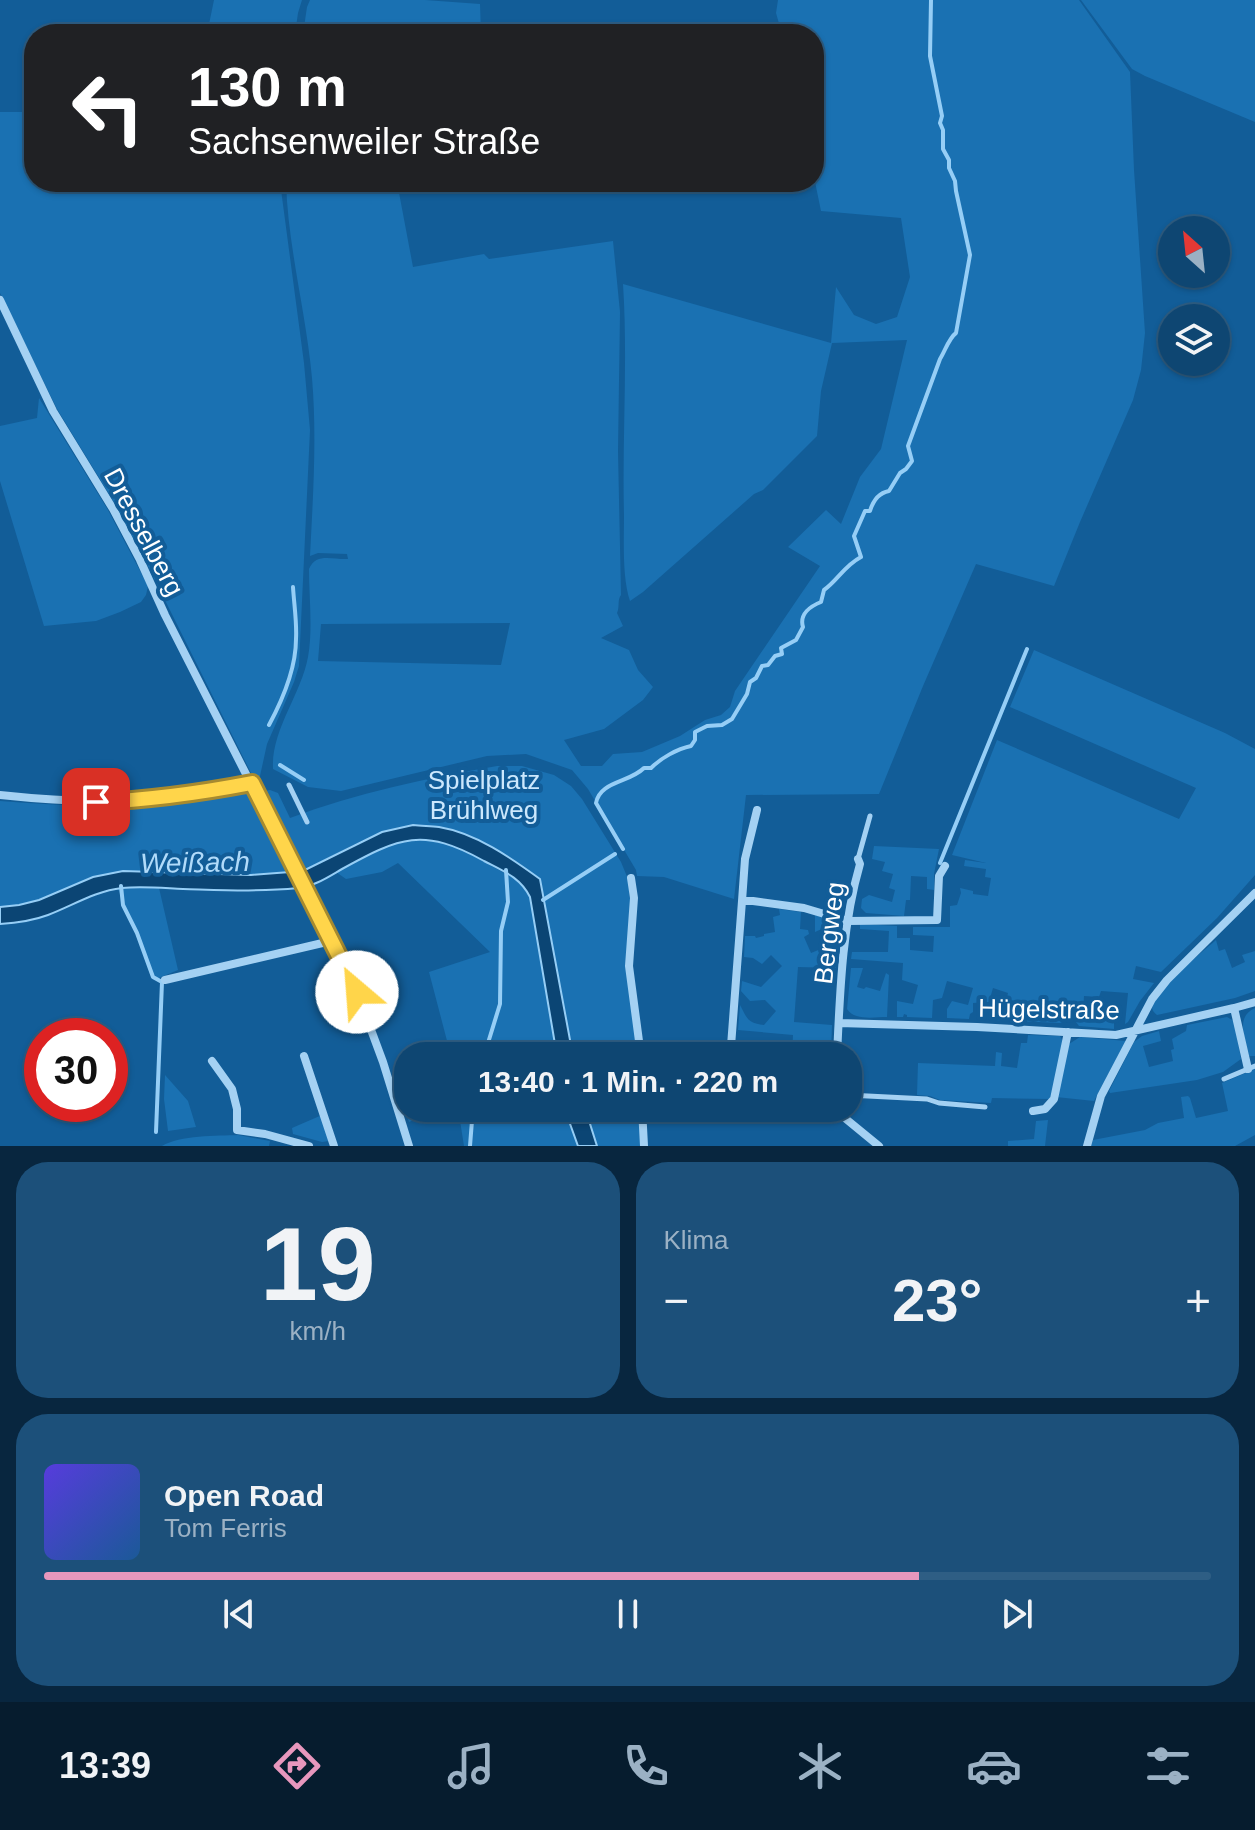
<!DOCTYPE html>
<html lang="de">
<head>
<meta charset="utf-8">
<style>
	body { margin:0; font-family:Arial,sans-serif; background:#1c507a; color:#f1f3f6; height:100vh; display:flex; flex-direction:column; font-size:30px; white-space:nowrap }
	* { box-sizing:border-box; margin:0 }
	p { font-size:26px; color:#9bb1c4 }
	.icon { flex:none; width:44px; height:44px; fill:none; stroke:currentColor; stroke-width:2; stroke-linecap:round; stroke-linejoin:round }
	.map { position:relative; height:1146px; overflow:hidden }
	.drawer { display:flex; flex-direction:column; gap:16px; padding:16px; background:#08263f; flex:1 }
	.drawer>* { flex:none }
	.guide { position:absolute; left:24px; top:24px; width:800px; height:168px; border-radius:32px; box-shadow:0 2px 6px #0004,0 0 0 2px #2e5e84; background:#202124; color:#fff; overflow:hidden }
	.needle { width:52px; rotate:333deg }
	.controls { position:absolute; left:1158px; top:216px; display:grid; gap:16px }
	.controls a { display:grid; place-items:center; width:72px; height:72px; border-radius:50%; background:#0e4672; box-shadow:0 2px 6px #0004,0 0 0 2px #2e5e84; font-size:40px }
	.speed { position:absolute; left:24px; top:1018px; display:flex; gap:16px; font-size:40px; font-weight:700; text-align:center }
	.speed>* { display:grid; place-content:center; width:104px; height:104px; border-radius:50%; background:#0e4672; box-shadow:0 2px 6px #0004,0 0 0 2px #2e5e84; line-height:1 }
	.speed .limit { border:12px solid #d22; background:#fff; color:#111 }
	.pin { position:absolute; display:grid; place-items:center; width:68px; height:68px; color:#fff; margin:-34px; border-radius:16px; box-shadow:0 4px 12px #0006 }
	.me { position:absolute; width:88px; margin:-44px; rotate:333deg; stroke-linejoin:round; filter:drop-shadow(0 0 6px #0008) }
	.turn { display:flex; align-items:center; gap:28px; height:168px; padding:0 32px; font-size:36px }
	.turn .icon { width:104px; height:104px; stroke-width:2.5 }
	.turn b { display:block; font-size:56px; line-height:68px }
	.big { font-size:60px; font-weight:700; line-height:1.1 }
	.drawer .widget { flex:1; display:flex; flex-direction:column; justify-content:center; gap:12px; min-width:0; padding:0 28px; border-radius:32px; background:#1c507a }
	.drawer .dial { align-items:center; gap:0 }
	.dial b { font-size:104px; line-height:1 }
	.song { display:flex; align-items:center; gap:24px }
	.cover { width:96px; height:96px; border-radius:12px; background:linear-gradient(135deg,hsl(250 70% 55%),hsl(210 70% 35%)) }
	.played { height:8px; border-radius:4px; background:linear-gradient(90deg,#e797bd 75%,#2e5e84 75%) }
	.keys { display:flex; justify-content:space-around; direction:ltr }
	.heat { display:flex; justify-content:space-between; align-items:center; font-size:44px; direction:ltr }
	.drawer .tiles { flex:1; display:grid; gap:16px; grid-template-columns:1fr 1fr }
	.widget:last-child { grid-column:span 2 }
	.trip { position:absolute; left:394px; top:1042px; width:468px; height:80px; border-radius:32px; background:#0e4672; box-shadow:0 2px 6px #0004,0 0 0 2px #2e5e84; font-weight:700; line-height:80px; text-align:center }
	.menu { display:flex; height:128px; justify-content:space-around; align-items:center; background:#061c2e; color:#9bb1c4 }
	.menu .icon { width:56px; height:56px }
	.menu .active { color:#e797bd }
	.menu b { font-size:36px; color:#f1f3f6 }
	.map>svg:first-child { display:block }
</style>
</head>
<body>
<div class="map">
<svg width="1255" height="1146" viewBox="0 0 1255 1146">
	<rect width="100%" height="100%" fill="#125d98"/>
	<path fill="#1a71b2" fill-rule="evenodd" d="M 214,0 L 302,0 L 298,13 L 295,34 L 207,34 Z
		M 310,0 L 425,0 L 480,4 L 481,34 L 303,34 L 307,7 Z
		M 778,0 L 1079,0 L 1130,72 L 1134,170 L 1145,333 L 1141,370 L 1133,400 L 1080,522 L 1054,586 L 976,564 L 923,686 L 879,794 L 746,795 L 734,899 L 664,877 L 637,876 L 636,870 L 588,789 L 572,770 L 526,754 L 487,756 L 341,791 L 308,787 L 273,769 C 271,730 301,695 308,657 C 313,630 309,597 309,569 C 316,552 333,560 348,559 L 347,554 L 318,553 L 310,556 C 313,497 317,437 312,378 C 306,312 288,248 286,182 L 397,182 L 413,267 L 484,254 L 489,259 L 613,241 L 620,312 L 618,451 L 621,595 C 617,600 620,607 617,613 L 623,626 L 601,638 L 629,650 L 638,670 L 653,687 L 643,700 L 604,729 L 564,740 L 581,766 L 602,766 L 613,754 L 642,752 L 680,736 L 705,720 L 721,715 L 730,707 L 735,691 L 820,566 L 788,547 L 826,510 L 841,524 L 860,477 L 881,449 L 907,340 L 832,343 L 821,391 L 817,436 L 763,490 L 754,494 L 643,592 L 630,601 C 622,578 624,540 624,515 C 622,438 628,361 623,284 L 831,343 L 836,287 L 854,315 L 876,324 L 897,317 L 910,277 L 901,218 L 821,211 L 814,177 L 814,34 L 782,34 L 776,13 ZM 510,623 L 501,665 L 318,661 L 321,624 Z
		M 1081,0 L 1255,0 L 1255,122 L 1145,76 L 1132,69 Z
		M 0,112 L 34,112 L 34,182 L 280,182 L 304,363 L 310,430 L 299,666 L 294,682 L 267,744 L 260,776 L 255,777 L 251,773 L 149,568 L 117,507 L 57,409 L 2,297 L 0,293 Z
		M 39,398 L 108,510 L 148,586 L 146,595 L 141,602 L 120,612 L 96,621 L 44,626 L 0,481 L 0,426 L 37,418 Z
		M 1034,650 L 1225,733 L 1255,749 L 1255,875 L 1217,918 L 1161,972 L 1136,966 L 1133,979 L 1154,983 L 1140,1001 L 1128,1022 L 1125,1024 L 1128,993 L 1101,991 L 1099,997 L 1084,996 L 1083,1013 L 1098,1015 L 1098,1017 L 1114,1017 L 1114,1029 L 1079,1026 L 1076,1022 L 1077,1012 L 1065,1011 L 1064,1021 L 1060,1023 L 994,1020 L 995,1003 L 1005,1006 L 1008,993 L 993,988 L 989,1002 L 973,1003 L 973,1012 L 970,1014 L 969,1019 L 947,1018 L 947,1009 L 952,1001 L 968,1005 L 973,988 L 947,981 L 942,998 L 933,1000 L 932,1018 L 907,1017 L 907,1015 L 904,1014 L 903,1017 L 897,1017 L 897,1001 L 913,1004 L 918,985 L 902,980 L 903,963 L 851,959 L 852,952 L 888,952 L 889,931 L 860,929 L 860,924 L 897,926 L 897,938 L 910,938 L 910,950 L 933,952 L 934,936 L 913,935 L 913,927 L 950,927 L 950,906 L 957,905 L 961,893 L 960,888 L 973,891 L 973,894 L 988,896 L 991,878 L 985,877 L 986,869 L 964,866 L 965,860 L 986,863 L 952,855 L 997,740 L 1179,819 L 1196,788 L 1010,707 Z
		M 497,766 L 522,766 L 554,775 L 571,786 L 582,799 L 621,862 L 628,879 L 630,899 L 637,1056 L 573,1056 L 540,878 C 495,847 437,810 381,833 C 354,843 329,858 303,871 L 263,791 L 270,790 L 278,793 L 290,818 C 357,793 426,778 497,766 Z
		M 228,792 L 244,792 L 252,797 L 290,872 L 251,875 L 93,877 L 39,900 L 19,905 L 0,907 L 0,801 C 51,805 103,808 155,803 C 179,800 204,796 228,792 Z
		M 435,840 L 445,843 L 472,855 L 524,884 L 530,897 L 557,1056 L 451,1056 L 429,972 L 490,952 L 398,863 L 382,872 L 346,879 L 336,872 L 382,847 L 401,841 Z
		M 874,846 L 939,849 L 934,874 L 934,890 L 927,889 L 927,877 L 911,876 L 910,900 L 906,900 L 904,916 L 866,913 L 861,908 L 862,899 L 869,895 L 892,902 L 895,890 L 889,888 L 893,874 L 882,871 L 885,862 L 872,859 Z
		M 138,887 L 159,888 L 178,970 L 154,980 L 118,889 Z
		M 779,909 L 801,912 L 800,929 L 808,930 L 809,934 L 804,937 L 811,953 L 833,944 L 826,927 L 815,932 L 815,915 C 821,917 829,918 834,922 C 844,932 837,956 836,968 L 798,967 L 794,1022 L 832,1025 L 831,1053 L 825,1053 L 825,1044 L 812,1043 L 811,1056 L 792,1056 L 793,1035 L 738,1030 L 740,1005 C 747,1018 747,1023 764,1025 L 776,1011 L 765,1000 L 750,1001 L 741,991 L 742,981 L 761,987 L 782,966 L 771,955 L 762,964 L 753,958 L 744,957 L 745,936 L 755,936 L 756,938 L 764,936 L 764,934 L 775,932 L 773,917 L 780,915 Z
		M 1216,940 L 1219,951 L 1225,949 L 1232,968 L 1245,962 L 1242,955 L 1255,951 L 1255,991 L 1235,998 L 1157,1015 C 1153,1011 1151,1010 1153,1004 C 1159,987 1201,953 1216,940 Z
		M 851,968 L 863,968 L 857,987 L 864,989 L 866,987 L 880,991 L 886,973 L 889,975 L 887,1017 C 874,1017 855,1021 847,1009 Z
		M 1255,1008 L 1255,1056 L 1249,1056 C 1245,1038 1235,1017 1255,1008 Z
		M 1227,1017 L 1234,1021 L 1241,1059 L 1223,1072 L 1197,1080 L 1110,1093 L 1109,1091 L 1134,1042 L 1142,1036 L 1159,1031 L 1161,1041 L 1143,1046 L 1149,1067 L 1173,1061 L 1171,1050 L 1174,1049 L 1172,1039 L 1186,1031 L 1187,1025 Z
		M 1028,1035 L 1060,1036 L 1064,1043 L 1051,1099 L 992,1098 L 991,1103 L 940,1100 L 930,1096 L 917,1095 L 918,1063 L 995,1066 L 996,1052 L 1002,1053 L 1001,1066 L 1017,1068 L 1021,1043 L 1027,1043 Z
		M 1080,1037 L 1126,1041 L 1094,1101 L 1056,1097 L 1069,1044 Z
		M 1255,1069 L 1255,1135 L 1235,1146 L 1091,1146 L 1093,1140 L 1145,1130 L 1158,1123 L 1184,1118 L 1181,1097 L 1188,1096 L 1190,1098 L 1196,1118 L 1228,1111 L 1222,1083 Z
		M 165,1075 L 188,1101 L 196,1127 L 168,1131 L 164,1099 Z
		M 408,1085 L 408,1108 L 441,1108 L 409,1122 L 397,1087 Z
		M 458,1108 L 566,1108 L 569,1121 L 578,1146 L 464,1146 Z
		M 585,1108 L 638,1108 L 642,1146 L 597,1146 Z
		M 322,1115 L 329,1141 L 322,1142 L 293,1134 L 292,1128 Z
		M 1048,1120 L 1045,1146 L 1008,1146 L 1008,1141 L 1034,1139 L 1036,1121 Z
		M 238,1135 L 270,1141 L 269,1146 L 162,1146 C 180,1135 217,1136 238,1135 Z"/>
	<path fill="#0b4574" stroke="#96cef6" stroke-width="2" d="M 413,825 C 422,826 430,826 439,827 C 476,833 511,858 540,879 L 573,1056 L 557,1056 L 530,897 C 520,877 503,871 484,861 C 423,827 400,837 342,869 C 328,877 315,886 298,888 C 260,892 221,890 183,889 C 162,888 142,886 122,888 C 95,891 72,906 48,915 C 32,921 16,923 0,924 L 0,907 L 19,905 L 39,900 L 93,877 L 123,871 L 251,875 L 303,871 L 382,832 Z
		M 566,1108 L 585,1108 L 597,1146 L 578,1146 L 569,1121 Z"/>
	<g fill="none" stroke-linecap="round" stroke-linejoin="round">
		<path stroke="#96cef6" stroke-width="4" d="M 269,725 C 283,699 296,668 296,639 C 297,622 294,604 293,587
			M 280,765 L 304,780
			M 623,849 L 596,803 C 600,781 629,783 644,768 L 651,768 C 661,758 677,749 691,746 L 695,740 L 695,732 L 707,726 L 722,725 L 732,719 L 747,694 L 750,682 L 756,678 L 762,666 L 768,665 L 775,656 L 782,654 L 781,648 L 796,640 L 803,627 C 799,614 811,606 821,602 L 824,590 C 838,580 844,566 861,557 L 854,536 L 865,511 L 870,511 C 873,501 878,493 889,491 L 900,473 L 906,469 L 912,461 L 908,446 L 940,359 C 945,351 949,338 956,333 L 970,255 L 956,191 L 955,181 L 949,168 L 949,160 L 943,149 L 943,130 L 940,123 L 942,116 L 930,56 L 931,0
			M 940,863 L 1027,649
			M 121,886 L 123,905 L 137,933 L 153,977 L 162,982 L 156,1132
			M 543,900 L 615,854
			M 484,1056 L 500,1004 L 501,931 L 508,902 L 506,870
			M 470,1146 L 473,1108"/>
		<path stroke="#a4d1f3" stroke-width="5" d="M 289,785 L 307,822
			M 858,859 L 870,816
			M 1224,1079 L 1255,1066
			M 848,1095 L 927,1099 L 939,1103 L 985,1107
			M 735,1108 L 748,1111 L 753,1108"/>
		<path stroke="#a4d1f3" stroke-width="8" d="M 0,300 L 53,411 L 113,509 L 140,560 L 165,615 L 357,992 L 383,1062 L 409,1146
			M 0,795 C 46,800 90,803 136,800 C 175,798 214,790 252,783
			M 631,878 L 634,898 L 629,966 L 641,1056
			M 742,901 L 745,859 L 757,810
			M 165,980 L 331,941
			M 1234,1008 L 1248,1069
			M 839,1023 L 977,1027 L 1116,1035 L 1234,1008 L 1255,1002
			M 304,1056 L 334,1146
			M 732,1056 L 731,1046 L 742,901 L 753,901 L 804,908 L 848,921 L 937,920 L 939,876 L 945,866
			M 837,1056 C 840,992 842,926 860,864 L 858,859
			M 212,1061 L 232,1089 L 237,1109 L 237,1130 L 265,1134 L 309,1146
			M 642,1108 L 644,1146
			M 839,1108 L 846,1119 L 879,1146
			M 1033,1111 L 1045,1109 L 1054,1099 L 1068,1032
			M 1087,1146 L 1101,1096 L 1152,999 L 1167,980 L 1255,893"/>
	</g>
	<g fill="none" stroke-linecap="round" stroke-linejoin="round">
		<g stroke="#a68a30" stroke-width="20">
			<path id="route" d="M 96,802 C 149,800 200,793 252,783 L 357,992"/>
		</g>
		<use href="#route" stroke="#ffd54a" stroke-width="14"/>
	</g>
	<g text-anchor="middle" stroke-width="8" stroke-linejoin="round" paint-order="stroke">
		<g font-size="26" fill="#fff" stroke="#125d98">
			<text transform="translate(144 532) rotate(62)" y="9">Dresselberg</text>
			<text transform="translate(829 933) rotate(-83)" y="9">Bergweg</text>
			<text transform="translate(1049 1009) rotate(1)" y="9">Hügelstraße</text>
		</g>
		<g font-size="26" fill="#cce8fd" stroke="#125d98">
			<text x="484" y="789">Spielplatz<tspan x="484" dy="30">Brühlweg</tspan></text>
		</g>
		<g font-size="28" font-style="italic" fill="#b1dbfa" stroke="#125d98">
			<text transform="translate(195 862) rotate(-1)" y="10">Weißach</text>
		</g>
	</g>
</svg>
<div class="controls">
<a><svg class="needle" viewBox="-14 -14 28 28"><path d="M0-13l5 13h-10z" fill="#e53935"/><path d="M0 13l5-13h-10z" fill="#9bb1c4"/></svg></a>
<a><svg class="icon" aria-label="layers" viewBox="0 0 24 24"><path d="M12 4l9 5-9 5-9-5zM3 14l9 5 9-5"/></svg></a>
</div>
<div class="speed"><div class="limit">30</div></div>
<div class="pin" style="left:96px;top:802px;background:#d93025"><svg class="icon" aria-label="arrive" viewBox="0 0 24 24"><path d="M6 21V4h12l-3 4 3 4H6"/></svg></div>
<svg class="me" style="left:357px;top:992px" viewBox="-20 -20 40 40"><circle r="19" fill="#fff"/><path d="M0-13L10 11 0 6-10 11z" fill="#ffd54a"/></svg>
<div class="trip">13:40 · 1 Min. · 220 m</div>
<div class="guide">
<div class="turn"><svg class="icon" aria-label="left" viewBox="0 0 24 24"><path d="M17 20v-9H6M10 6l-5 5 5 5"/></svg><div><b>130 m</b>Sachsenweiler Straße</div></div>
</div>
</div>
<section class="drawer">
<div class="tiles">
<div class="widget dial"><b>19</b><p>km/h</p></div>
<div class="widget"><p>Klima</p>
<div class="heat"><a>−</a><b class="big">23°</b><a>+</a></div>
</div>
<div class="widget">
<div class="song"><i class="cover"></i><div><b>Open Road</b><p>Tom Ferris</p></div></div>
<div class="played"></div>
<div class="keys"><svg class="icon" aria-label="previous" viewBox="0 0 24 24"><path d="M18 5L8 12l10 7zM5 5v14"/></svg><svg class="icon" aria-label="pause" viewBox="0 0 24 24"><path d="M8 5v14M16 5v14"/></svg><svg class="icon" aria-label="next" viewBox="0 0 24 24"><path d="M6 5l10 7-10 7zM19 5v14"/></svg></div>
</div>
</div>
</section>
<nav class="menu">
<b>13:39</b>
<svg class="icon active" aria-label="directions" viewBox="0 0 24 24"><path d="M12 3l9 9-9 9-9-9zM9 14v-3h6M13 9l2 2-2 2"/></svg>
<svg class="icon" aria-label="music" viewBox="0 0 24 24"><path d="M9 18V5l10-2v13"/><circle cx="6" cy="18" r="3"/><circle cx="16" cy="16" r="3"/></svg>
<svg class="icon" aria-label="phone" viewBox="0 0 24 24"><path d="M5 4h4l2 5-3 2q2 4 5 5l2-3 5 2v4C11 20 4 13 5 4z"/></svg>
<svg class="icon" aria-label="climate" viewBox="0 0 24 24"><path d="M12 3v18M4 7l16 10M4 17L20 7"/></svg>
<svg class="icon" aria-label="car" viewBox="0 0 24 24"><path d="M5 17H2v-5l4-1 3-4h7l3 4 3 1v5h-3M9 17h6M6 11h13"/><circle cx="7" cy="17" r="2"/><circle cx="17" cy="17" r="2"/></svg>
<svg class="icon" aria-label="filters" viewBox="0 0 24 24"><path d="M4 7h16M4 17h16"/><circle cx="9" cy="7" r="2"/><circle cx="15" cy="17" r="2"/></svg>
</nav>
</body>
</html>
